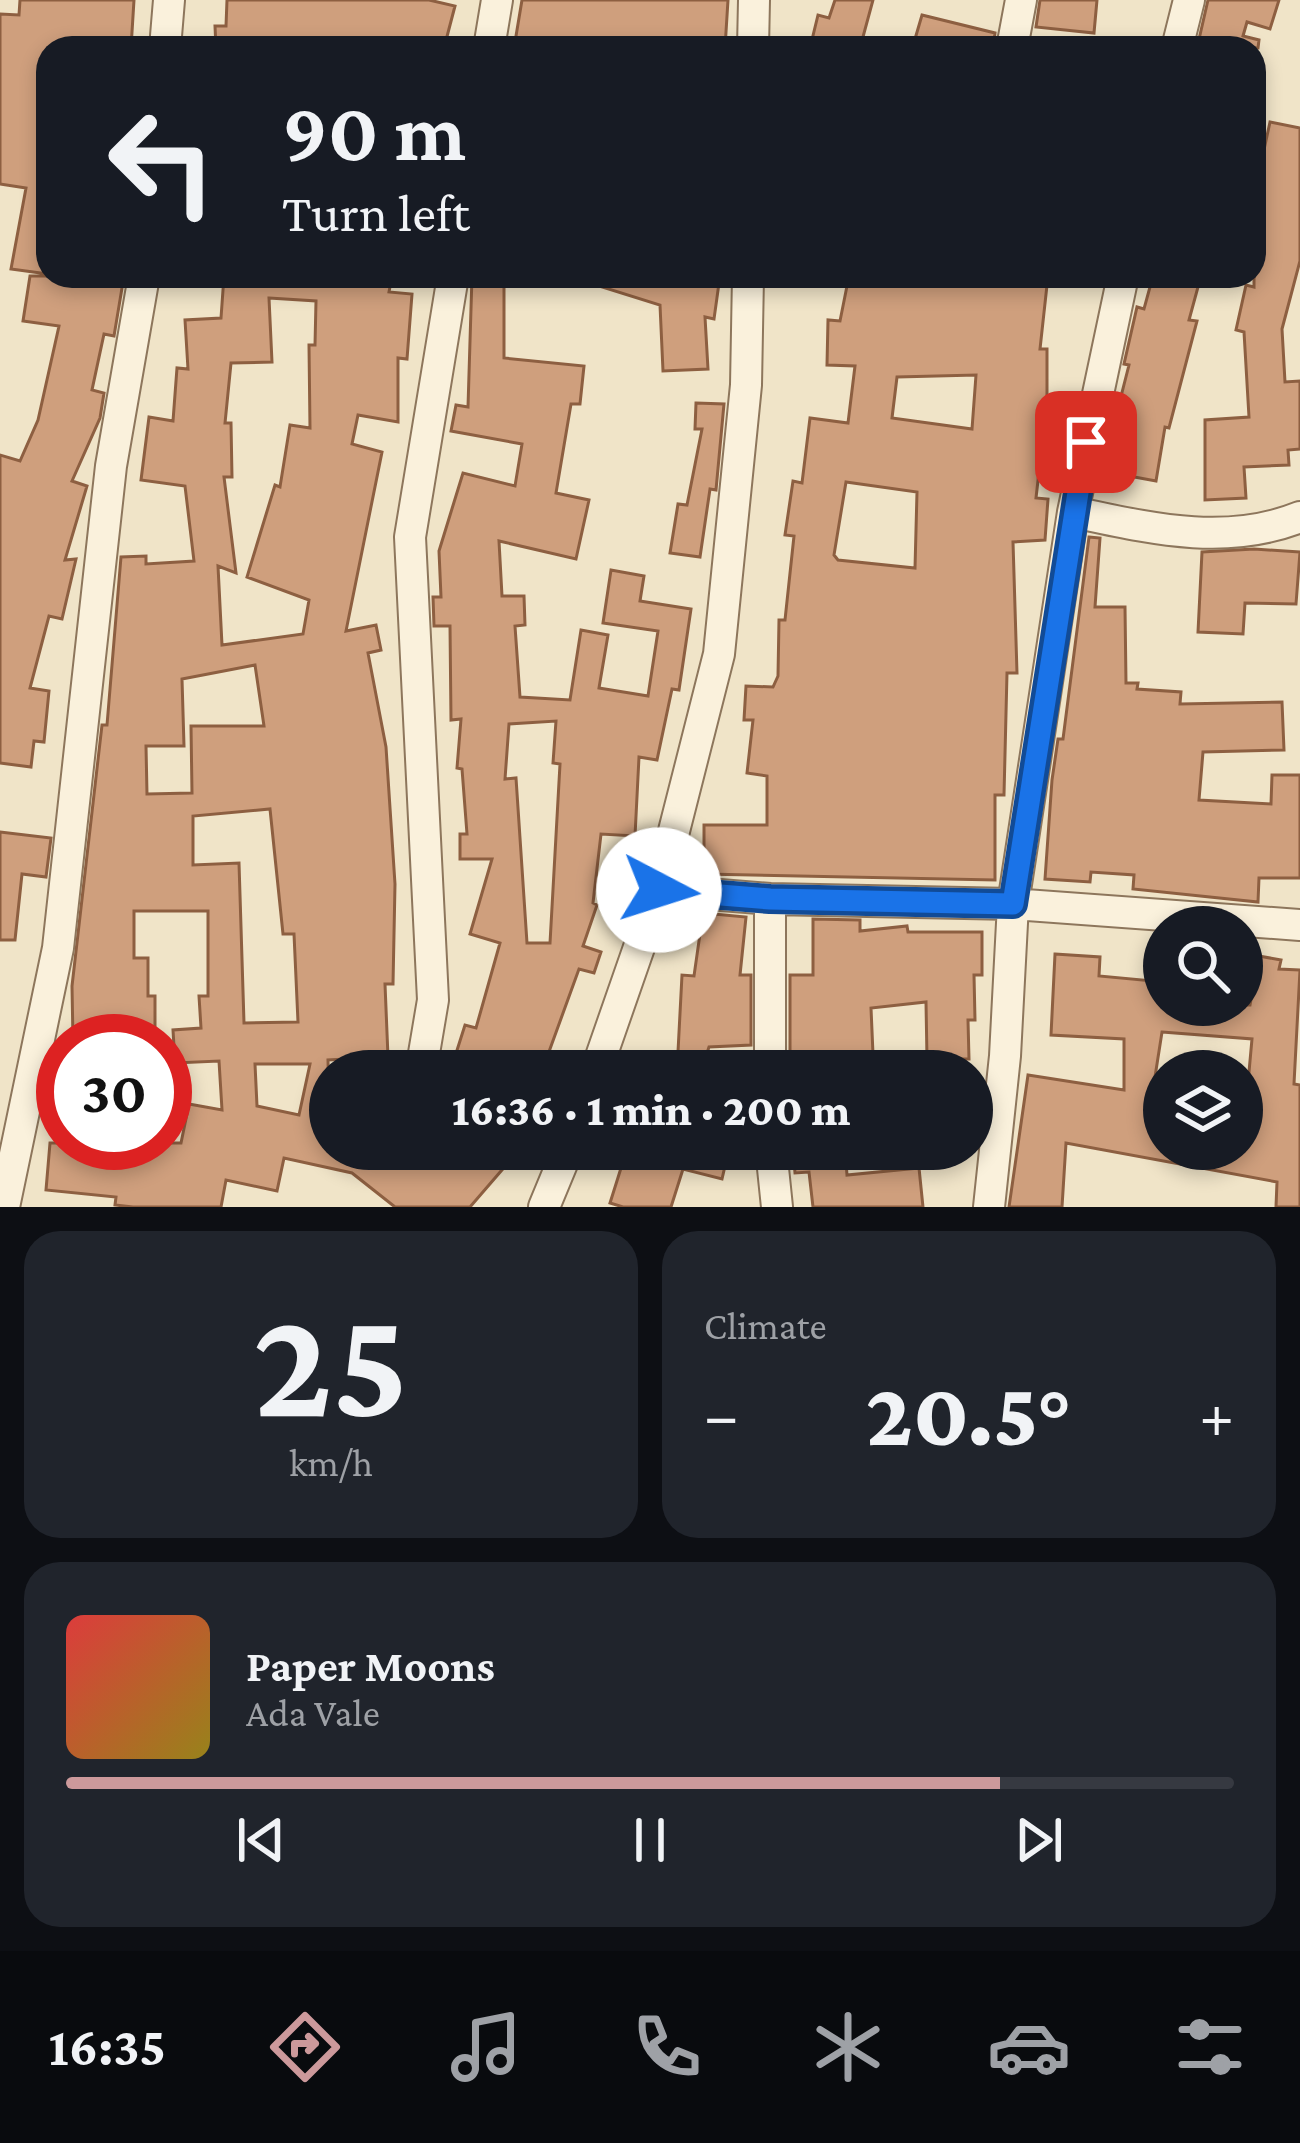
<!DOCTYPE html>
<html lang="en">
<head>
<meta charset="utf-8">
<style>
	body { margin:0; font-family:"Crimson Pro",serif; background:#20242c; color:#f1f3f6; height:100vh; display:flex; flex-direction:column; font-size:45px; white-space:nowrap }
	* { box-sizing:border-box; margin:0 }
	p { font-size:39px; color:#9ea1a6 }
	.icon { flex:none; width:66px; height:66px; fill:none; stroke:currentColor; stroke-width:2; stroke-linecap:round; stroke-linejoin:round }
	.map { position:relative; height:1207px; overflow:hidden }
	.drawer { display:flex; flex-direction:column; gap:24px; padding:24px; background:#0d0f14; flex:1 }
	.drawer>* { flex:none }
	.hud { position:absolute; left:36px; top:36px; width:1230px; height:252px; border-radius:36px; box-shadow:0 6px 18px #0003; background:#171b24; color:#f1f3f6; overflow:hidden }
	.fabs { position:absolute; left:1143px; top:906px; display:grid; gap:24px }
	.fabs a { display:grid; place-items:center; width:120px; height:120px; border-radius:50%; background:#171b24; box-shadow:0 6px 18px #0003; font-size:60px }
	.speed { position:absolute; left:36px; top:1014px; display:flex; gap:24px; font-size:60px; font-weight:700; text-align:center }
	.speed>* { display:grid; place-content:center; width:156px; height:156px; border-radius:50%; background:#171b24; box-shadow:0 6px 18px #0003; line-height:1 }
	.speed .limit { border:18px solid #d22; background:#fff; color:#111 }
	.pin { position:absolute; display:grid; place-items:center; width:102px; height:102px; color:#fff; margin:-51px; border-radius:24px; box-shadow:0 6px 18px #0006 }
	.me { position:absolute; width:132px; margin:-66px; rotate:95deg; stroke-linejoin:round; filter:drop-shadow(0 0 9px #0008) }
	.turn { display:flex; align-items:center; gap:42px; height:252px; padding:0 48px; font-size:54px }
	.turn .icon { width:156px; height:156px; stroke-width:2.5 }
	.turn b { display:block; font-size:84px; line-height:102px }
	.big { font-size:90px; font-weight:800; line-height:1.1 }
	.drawer .tile { flex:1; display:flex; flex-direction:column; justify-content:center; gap:18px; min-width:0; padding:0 42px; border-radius:36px; background:#20242c }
	.drawer .dial { align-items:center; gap:0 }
	.dial b { font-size:156px; line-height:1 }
	.song { display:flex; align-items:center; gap:36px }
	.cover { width:144px; height:144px; border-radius:18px; background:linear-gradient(135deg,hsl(0 70% 55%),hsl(50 70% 35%)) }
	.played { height:12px; border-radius:6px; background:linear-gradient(90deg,#cc999b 80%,#363941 80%) }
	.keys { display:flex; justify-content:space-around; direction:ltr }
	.heat { display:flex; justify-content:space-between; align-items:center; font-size:66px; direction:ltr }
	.drawer .tiles { flex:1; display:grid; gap:24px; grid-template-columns:1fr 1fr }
	.tile:last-child { grid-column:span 2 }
	.trip { position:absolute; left:309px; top:1050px; width:684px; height:120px; border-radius:60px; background:#171b24; box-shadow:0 6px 18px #0003; font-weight:800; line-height:120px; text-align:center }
	.tabs { display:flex; height:192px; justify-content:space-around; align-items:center; background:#090b0e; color:#9ea1a6 }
	.tabs .icon { width:84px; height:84px }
	.tabs .selected { color:#cc999b }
	.tabs b { font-size:54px; color:#f1f3f6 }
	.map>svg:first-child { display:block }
</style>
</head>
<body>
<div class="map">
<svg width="1300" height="1207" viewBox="0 0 1300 1207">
	<rect width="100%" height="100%" fill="#f0e4c8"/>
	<path fill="#cf9f7d" stroke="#8d5f41" stroke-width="3" fill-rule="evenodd" d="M 20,0 L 134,0 L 131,48 L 48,48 L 48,274 L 11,269 L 26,188 L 0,184 L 0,14 L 19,15 Z
		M 227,0 L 429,0 L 455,6 L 444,48 L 216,48 L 215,26 L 226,26 Z
		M 522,0 L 728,0 L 725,48 L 514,48 Z
		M 835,0 L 873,0 L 860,48 L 810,48 L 818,15 L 829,18 Z
		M 1040,0 L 1097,0 L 1094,33 L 1036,27 Z
		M 1208,0 L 1279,0 L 1270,29 L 1247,22 L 1243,36 L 1259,40 L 1258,48 L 1197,48 Z
		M 922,15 L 995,33 L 993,48 L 933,48 L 915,39 Z
		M 1270,122 L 1300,128 L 1300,261 L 1282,329 L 1285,382 L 1300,381 L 1300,449 L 1288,450 L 1289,465 L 1244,467 L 1246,498 L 1205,500 L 1205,420 L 1249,417 L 1244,332 L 1236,330 L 1246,285 L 1254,287 L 1254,196 Z
		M 30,276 L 124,276 L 114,336 L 104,334 L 92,390 L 104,393 L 100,418 L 72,481 L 87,486 L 65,560 L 76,559 L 62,619 L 49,616 L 30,688 L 49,691 L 44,742 L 34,741 L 31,767 L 0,763 L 0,455 L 20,461 L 38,420 L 59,326 L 23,321 Z
		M 224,276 L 392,276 L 389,292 L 412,294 L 407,359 L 398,358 L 398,422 L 358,415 L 352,444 L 382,452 L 346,631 L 376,625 L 381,650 L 368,653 L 386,747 L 395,884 L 393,984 L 385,984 L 388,1057 L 328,1060 L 330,1149 L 520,1149 L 470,1207 L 395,1207 L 352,1173 L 284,1158 L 277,1191 L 226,1180 L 221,1207 L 133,1207 L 115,1205 L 116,1197 L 46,1190 L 50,1143 L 181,1143 L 189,1104 L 222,1110 L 219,1061 L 175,1063 L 173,1030 L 201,1028 L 199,996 L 208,996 L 208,911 L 134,911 L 134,958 L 148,958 L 148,996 L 155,996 L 155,1041 L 73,1041 L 72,986 L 102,725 L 107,725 L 121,557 L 146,556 L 146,564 L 194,561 L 185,486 L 141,480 L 149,417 L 173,421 L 177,368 L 188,369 L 185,320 L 221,318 ZM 269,298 L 316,301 L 315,345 L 309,345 L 310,428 L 290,425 L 280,487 L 275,485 L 247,577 L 309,600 L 303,634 L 222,645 L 218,566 L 236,573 L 224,477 L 232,477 L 231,423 L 225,423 L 231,363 L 272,362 ZM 255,665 L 264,726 L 191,726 L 192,793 L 147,794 L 146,746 L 184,746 L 182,679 ZM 270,809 L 283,934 L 294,934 L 298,1022 L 244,1023 L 239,863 L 193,865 L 193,816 ZM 255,1064 L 310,1064 L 299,1115 L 257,1106 Z
		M 472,276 L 504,276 L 504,358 L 584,366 L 580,404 L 571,404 L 556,493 L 589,500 L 576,559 L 499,541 L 502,596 L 524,596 L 525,625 L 515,626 L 520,697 L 570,700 L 581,630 L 608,635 L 599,688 L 648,696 L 658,631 L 603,623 L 611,570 L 644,576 L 640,601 L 691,609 L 679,690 L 672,689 L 657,760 L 639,757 L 635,836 L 601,834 L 593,903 L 597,905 L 583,946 L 601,952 L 594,973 L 579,969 L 542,1071 L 469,1071 L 452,1066 L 465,1025 L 476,1028 L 500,943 L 470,934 L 492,859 L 460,859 L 460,834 L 467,834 L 462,769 L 457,768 L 461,719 L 451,720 L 450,626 L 434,626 L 433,597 L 441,597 L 439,551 L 463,473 L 515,486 L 522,444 L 451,431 L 456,405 L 468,407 ZM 556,721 L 553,763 L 560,764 L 550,943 L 527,943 L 516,778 L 505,779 L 509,724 Z
		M 584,276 L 720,276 L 714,319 L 705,317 L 708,369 L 663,371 L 660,305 L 583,281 Z
		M 849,276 L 1048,276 L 1040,349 L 1047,349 L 1047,402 L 1036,498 L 1048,499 L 1045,540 L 1013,542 L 1017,673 L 1007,673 L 1004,795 L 995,795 L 995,880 L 704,874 L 704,825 L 767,825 L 767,776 L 747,773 L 753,720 L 744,720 L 746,686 L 773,687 L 778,676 L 779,620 L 785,620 L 794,536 L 785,535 L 793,481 L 802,483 L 810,418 L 848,423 L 855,366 L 827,365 L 828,320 L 840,321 ZM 976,375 L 972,429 L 892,418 L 897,377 ZM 846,482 L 917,492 L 915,568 L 838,560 L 834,555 Z
		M 1153,276 L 1201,276 L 1189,320 L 1197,321 L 1169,428 L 1165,427 L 1156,481 L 1102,471 L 1129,365 L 1124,364 L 1137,307 L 1144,309 Z
		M 696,403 L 724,404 L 716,490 L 710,489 L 700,557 L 670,553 L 678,504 L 687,505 L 702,429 L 695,429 Z
		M 1089,537 L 1100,538 L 1095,607 L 1125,607 L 1126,683 L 1138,683 L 1137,689 L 1181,692 L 1180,704 L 1282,702 L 1284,750 L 1203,752 L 1199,800 L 1271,804 L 1272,775 L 1300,775 L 1300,878 L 1259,878 L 1258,902 L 1133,889 L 1134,875 L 1091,872 L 1090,882 L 1045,879 L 1052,780 L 1058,739 L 1063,739 Z
		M 1254,549 L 1300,552 L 1296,604 L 1245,603 L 1243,634 L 1198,632 L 1202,552 Z
		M 0,832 L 51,838 L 46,877 L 22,874 L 15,940 L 0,940 Z
		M 703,913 L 746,917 L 740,975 L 751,975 L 751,1045 L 709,1047 L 701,1071 L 677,1071 L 682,975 L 694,976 Z
		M 813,919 L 860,920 L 860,931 L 907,926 L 908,932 L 982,932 L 982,975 L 974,975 L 975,1020 L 968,1020 L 969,1059 L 927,1059 L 926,1002 L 871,1008 L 873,1054 L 827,1056 L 827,1071 L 790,1071 L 790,975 L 813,975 Z
		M 1055,954 L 1100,957 L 1099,976 L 1164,982 L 1164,1005 L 1250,1005 L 1259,956 L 1281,960 L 1279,969 L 1300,970 L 1294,1084 L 1300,1085 L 1300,1207 L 1276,1207 L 1277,1182 L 1066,1143 L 1062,1207 L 1009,1207 L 1028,1075 L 1124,1090 L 1124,1039 L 1051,1035 ZM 1162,1032 L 1252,1039 L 1242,1149 L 1164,1149 L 1164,1098 L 1152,1096 Z
		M 627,1149 L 713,1149 L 728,1153 L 722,1179 L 683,1169 L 671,1207 L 623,1207 L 610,1203 Z
		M 793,1149 L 845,1149 L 847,1175 L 919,1168 L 923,1207 L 813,1207 L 809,1172 L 795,1173 Z"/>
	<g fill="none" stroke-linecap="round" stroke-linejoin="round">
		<g stroke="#8d765c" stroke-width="34">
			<path id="street" d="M 165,48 L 169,0
				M 489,48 L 497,0
				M 753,48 L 754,0
				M 1012,48 L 1021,0
				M 1177,48 L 1189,0
				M 1073,512 C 1149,528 1225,547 1300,517
				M 659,890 L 770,899 L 1013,904 L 1300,925
				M 421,1071 L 433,1000 L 410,537 L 453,276
				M 596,1071 L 659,890 L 719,654 L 746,385 L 748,276
				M 770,1071 L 770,899
				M 771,1149 L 777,1207
				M 4,1207 L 58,948 L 111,466 L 144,276
				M 544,1207 L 568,1149
				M 989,1207 L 1005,1056 L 1013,904 L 1073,512 L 1123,276"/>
		</g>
		<use href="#street" stroke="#faf1dc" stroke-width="30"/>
	</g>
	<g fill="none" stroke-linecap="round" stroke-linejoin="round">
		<g stroke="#114b97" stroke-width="30">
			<path id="route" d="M 659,890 L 770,899 L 1013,904 L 1086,442"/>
		</g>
		<use href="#route" stroke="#1a73e8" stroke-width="21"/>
	</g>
</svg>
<div class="fabs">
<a><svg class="icon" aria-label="search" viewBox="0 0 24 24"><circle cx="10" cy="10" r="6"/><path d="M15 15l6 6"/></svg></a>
<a><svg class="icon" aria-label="layers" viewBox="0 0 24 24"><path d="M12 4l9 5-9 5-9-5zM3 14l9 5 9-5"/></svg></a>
</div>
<div class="speed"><div class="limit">30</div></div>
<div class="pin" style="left:1086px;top:442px;background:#d93025"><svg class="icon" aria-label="arrive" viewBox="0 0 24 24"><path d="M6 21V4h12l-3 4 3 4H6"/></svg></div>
<svg class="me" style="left:659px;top:890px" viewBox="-20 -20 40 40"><circle r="19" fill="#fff"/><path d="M0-13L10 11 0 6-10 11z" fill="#1a73e8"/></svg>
<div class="trip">16:36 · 1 min · 200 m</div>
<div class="hud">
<div class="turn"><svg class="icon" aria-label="left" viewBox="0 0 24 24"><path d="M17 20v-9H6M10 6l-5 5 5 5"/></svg><div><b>90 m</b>Turn left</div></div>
</div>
</div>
<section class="drawer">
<div class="tiles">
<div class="tile dial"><b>25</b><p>km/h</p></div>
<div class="tile"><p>Climate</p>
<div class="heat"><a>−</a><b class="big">20.5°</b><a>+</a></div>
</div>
<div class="tile">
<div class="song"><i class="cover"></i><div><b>Paper Moons</b><p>Ada Vale</p></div></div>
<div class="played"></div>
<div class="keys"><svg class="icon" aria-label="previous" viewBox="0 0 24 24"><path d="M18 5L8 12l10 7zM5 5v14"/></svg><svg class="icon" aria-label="pause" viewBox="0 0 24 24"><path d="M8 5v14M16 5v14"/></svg><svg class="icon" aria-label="next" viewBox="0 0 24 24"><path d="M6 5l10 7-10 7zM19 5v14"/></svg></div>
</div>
</div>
</section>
<nav class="tabs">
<b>16:35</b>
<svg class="icon selected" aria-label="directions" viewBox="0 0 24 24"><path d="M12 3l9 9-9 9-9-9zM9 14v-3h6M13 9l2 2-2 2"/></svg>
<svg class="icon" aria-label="music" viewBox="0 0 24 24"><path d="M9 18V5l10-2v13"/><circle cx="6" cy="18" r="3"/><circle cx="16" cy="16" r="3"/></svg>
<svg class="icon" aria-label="phone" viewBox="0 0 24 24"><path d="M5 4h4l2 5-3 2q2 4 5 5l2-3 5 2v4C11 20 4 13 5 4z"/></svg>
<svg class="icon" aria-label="climate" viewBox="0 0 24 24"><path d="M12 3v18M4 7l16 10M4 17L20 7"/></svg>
<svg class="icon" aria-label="car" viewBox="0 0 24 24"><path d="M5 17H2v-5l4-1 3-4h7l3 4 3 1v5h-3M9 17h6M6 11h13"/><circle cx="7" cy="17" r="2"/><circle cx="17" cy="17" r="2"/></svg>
<svg class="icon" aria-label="filters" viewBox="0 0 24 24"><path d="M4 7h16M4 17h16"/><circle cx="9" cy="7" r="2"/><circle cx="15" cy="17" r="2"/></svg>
</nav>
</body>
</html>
